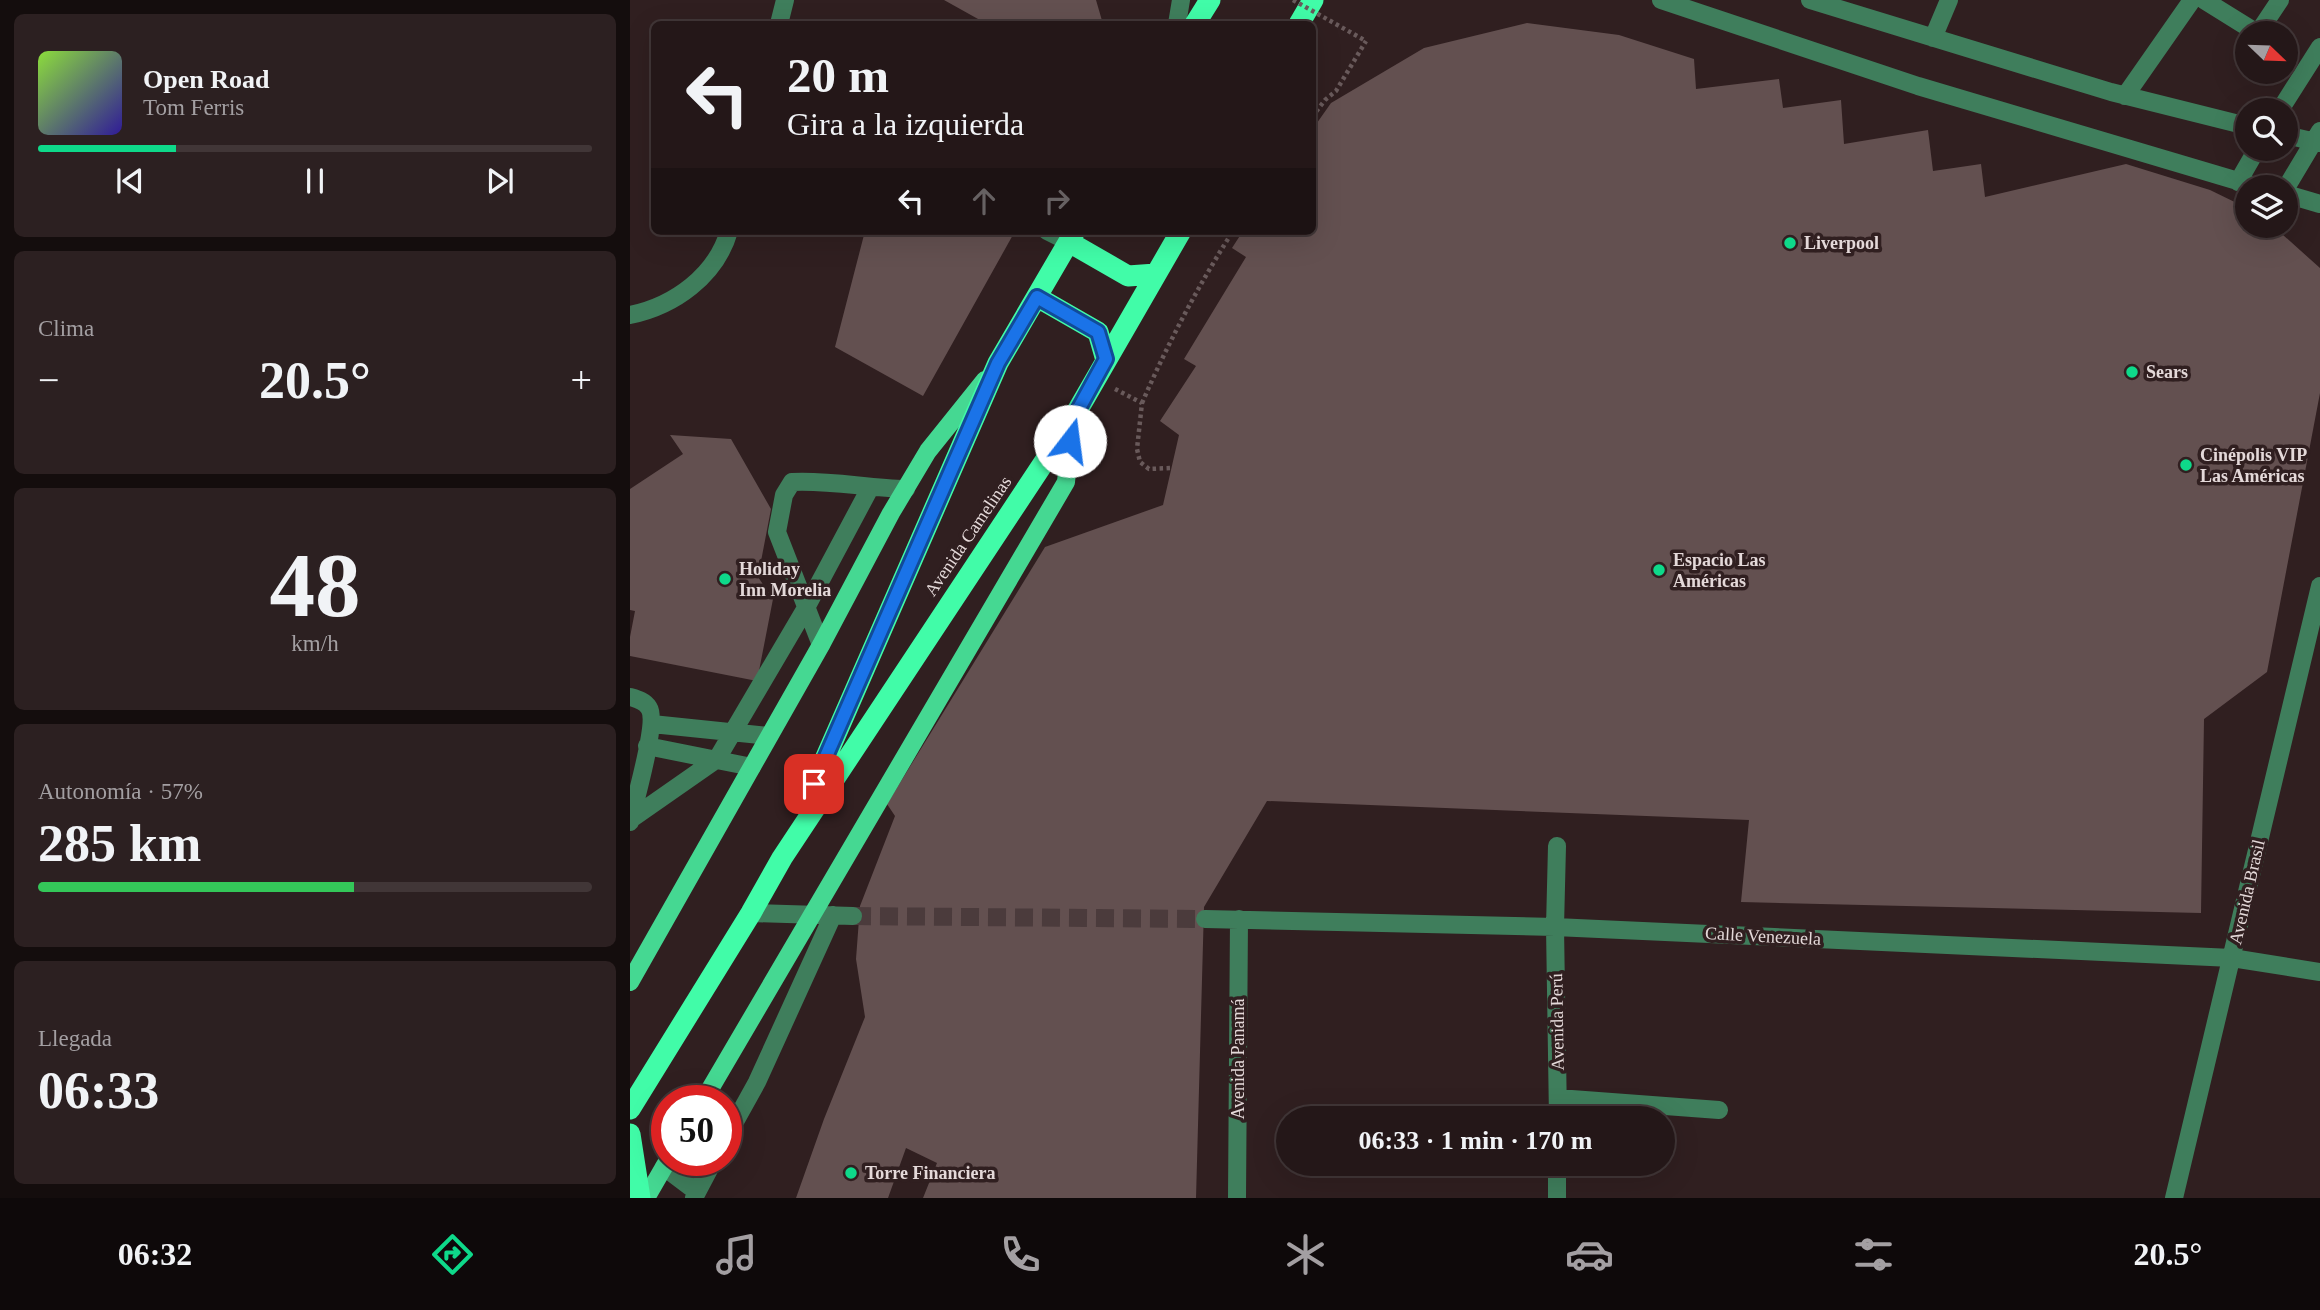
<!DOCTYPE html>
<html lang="es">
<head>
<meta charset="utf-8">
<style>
	body { margin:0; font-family:"Times New Roman",serif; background:#2c2021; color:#f1f3f6; height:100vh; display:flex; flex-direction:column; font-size:26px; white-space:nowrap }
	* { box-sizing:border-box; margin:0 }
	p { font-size:23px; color:#a39fa2 }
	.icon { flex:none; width:38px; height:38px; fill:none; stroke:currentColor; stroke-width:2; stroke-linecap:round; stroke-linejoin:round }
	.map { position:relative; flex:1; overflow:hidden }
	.drawer { display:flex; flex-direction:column; gap:14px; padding:14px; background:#140d0d; width:630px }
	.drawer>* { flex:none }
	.guide { position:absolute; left:21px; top:21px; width:665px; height:214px; border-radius:10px; box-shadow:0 7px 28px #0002,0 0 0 2px #413637; background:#241718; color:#f1f3f6; overflow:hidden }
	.needle { width:46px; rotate:113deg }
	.controls { position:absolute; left:1605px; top:21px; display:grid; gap:14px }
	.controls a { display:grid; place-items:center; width:63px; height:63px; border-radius:50%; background:#241718; box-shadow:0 7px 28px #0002,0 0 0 2px #413637; font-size:35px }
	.speed { position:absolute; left:21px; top:1085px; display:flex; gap:14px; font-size:35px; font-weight:700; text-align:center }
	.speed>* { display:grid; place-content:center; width:91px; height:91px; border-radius:50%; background:#241718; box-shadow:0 7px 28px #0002,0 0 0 2px #413637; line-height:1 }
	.speed .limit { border:10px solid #d22; background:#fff; color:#111 }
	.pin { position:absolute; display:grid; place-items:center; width:60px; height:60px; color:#fff; margin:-30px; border-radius:14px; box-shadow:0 4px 10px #0006 }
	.me { position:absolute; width:77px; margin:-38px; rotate:15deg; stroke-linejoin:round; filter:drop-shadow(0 0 5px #0008) }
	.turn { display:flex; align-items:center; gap:24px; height:147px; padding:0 21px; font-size:32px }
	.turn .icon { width:91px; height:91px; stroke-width:2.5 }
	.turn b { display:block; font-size:49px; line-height:60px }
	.lanes { display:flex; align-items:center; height:66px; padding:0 21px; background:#0003; justify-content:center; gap:35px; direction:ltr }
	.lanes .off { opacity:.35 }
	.big { font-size:52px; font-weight:800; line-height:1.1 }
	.drawer .widget { flex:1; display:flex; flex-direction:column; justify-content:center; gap:10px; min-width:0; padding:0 24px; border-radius:10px; background:#2c2021 }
	.drawer .dial { align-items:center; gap:0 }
	.dial b { font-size:91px; line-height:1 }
	.song { display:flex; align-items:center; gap:21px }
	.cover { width:84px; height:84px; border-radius:10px; background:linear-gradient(135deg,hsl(90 70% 55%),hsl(250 70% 35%)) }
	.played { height:7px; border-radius:4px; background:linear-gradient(90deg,#0ed98a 25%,#413637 25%) }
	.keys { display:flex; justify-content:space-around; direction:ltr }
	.heat { display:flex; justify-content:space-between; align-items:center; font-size:38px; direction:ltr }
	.charge { height:10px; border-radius:5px; background:linear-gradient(90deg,#34c759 57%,#413637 0) }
	.trip { position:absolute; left:646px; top:1106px; width:399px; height:70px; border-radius:35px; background:#241718; box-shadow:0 7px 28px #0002,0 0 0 2px #413637; font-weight:800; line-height:70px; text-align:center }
	.tab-bar { display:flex; height:112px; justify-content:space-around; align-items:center; background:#0e090a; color:#a39fa2 }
	.tab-bar .icon { width:49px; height:49px }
	.tab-bar .on { color:#0ed98a }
	.tab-bar b { font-size:32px; color:#f1f3f6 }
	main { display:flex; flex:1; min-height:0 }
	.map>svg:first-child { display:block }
</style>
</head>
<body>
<main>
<section class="drawer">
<div class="widget">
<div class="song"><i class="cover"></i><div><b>Open Road</b><p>Tom Ferris</p></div></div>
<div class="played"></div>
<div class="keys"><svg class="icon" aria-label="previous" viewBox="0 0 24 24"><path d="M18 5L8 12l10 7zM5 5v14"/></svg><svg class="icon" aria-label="pause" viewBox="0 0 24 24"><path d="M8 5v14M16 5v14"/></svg><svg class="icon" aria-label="next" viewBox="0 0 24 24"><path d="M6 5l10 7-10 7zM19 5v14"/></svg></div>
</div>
<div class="widget"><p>Clima</p>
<div class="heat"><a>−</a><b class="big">20.5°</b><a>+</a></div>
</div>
<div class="widget dial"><b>48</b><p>km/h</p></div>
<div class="widget"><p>Autonomía · 57%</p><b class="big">285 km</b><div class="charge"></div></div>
<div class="widget"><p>Llegada</p><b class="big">06:33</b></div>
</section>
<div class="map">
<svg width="1690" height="1198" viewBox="0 0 1690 1198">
	<rect width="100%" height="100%" fill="#301f20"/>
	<path fill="#635050" d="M 314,0 L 466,0 L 473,24 L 357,24 Z
		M 897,23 L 989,35 L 1064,59 L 1066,89 L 1149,79 L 1153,108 L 1211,100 L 1214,144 L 1298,130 L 1303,171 L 1351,164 L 1355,197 L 1496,164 L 1580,190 L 1617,208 L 1617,226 L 1643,226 L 1690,268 L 1690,393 L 1637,672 L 1574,719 L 1571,913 L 1111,902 L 1119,820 L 637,801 L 574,907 L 566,1198 L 293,1198 L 307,1163 L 276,1148 L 258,1198 L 166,1198 L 194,1119 L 235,1017 L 226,959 L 230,906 L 265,816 L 257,804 L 415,547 L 533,505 L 549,435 L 530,421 L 566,366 L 554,359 L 616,257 L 602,248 L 613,231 L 682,231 L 682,130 L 701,103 L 794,48 Z
		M 235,231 L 380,231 L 384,233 L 293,396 L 205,347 Z
		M 40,435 L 101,439 L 141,509 L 128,577 L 143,599 L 127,681 L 0,656 L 0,637 L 5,611 L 0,610 L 0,489 L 53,454 Z"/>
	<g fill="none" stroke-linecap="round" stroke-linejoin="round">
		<path stroke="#4b3b3c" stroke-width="18" stroke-dasharray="18 9" stroke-linecap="butt" d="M 223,916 L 575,919"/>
		<path stroke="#695a5b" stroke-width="4.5" stroke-dasharray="3.5 3.5" stroke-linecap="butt" d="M 682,117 L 695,100 L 706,91 L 736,41
			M 485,389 L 512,403 L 507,449 L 510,462 L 519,469 L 540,468
			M 512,403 C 538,343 568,286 603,231"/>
		<path stroke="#3f7e5c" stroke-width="18" d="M 1031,0 L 1288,86 L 1628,187
			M 1180,0 L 1481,92 L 1617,126
			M 1574,0 L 1627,33
			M 149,24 L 155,0
			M 547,24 L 551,0
			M 1628,33 L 1650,0
			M 1303,38 L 1319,0
			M 1495,96 L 1562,0
			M 1650,110 L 1690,47
			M 1656,135 L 1690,143
			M 1608,182 L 1627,149
			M 1656,188 L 1690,131
			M 1656,194 L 1690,204
			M 417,231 L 439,242
			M 0,315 C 44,306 86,276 99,231
			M 191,645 L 147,532 L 154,495 L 162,482 C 200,480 237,488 276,489
			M 0,697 C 7,699 15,701 19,708 C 28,721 5,802 0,822
			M 22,724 L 139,736
			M 17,746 L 122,767
			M 1,819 L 87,759 L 177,606 L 240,488
			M 927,846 L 925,927 L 928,1118
			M 121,913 L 223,916
			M 575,919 L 925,927 L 1602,958 L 1690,972
			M 928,1098 L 1089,1110
			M 96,1138 L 127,1082 L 203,915
			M 34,1167 L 67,1192
			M 64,1198 L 84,1160
			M 607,1198 L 609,919
			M 927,1198 L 927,1164
			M 1544,1198 L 1690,586"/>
		<path stroke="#45d892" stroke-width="18" d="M 0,982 L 191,645 L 261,513 L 298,451 L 355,380
			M 73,1101 L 436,482 L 442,420
			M 16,1198 L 38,1160"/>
		<path stroke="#41fca8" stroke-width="21" d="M 565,24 L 580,0
			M 669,24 L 683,0
			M 439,242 L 498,276 L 526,274
			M 407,297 L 468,332 L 476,360
			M 175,805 L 368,363 L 445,231
			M 0,1109 L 121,913 L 152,858 L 442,420 L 551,231
			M 0,1134 L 10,1198"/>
		<path stroke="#695a5b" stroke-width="4.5" stroke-dasharray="3.5 3.5" stroke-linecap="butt" d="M 663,0 L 736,41"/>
	</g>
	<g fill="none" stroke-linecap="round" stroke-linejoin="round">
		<g stroke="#114b97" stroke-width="18">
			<path id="route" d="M 184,784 L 368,363 L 407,297 L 468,332 L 476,359 L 442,421 L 440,441"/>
		</g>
		<use href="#route" stroke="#1a73e8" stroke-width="12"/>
	</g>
	<g fill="#0ed98a" stroke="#301f20" stroke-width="2.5">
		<circle cx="1160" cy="243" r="7"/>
		<circle cx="1502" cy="372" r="7"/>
		<circle cx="1556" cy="465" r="7"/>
		<circle cx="1029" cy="570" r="7"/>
		<circle cx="95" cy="579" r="7"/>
		<circle cx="221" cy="1173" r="7"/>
	</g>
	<g text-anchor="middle" stroke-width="7" stroke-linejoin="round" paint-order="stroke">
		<g font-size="18" font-weight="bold" fill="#e4d9d9" stroke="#301f20" text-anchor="start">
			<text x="1174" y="249">Liverpool</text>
			<text x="1516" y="378">Sears</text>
			<text x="1570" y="461">Cinépolis VIP<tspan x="1570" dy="21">Las Américas</tspan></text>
			<text x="1043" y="566">Espacio Las<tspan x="1043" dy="21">Américas</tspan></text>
			<text x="109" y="575">Holiday<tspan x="109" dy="21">Inn Morelia</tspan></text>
			<text x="235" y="1179">Torre Financiera</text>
		</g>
		<g font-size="18" fill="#e4d9d9" stroke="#301f20">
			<text transform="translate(338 536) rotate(-56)" y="6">Avenida Camelinas</text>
			<text transform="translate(1617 892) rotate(-77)" y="6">Avenida Brasil</text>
			<text transform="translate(1133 936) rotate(3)" y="6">Calle Venezuela</text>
			<text transform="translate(927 1022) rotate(-91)" y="6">Avenida Perú</text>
			<text transform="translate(608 1059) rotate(-90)" y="6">Avenida Panamá</text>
		</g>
	</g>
</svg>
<div class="controls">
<a><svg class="needle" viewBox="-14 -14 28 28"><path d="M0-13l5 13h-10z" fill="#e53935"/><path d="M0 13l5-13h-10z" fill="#a39fa2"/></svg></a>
<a><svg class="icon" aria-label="search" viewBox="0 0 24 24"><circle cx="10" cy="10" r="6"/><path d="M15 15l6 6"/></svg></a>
<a><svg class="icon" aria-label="layers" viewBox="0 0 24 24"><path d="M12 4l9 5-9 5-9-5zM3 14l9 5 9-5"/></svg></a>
</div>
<div class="speed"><div class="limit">50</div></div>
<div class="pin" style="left:184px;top:784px;background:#d93025"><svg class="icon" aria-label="arrive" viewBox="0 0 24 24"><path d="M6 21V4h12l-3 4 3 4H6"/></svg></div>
<svg class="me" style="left:440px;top:441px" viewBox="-20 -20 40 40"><circle r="19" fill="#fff"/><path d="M0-13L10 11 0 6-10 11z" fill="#1a73e8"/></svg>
<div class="trip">06:33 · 1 min · 170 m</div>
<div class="guide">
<div class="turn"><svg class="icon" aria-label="left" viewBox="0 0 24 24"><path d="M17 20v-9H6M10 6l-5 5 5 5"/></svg><div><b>20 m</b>Gira a la izquierda</div></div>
<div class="lanes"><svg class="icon" aria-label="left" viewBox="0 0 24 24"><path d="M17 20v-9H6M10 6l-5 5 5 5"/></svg><svg class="icon off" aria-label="ahead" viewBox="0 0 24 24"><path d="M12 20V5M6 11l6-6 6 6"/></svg><svg class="icon off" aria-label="right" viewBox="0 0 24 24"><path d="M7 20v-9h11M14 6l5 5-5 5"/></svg></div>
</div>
</div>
</main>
<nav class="tab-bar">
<b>06:32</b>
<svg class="icon on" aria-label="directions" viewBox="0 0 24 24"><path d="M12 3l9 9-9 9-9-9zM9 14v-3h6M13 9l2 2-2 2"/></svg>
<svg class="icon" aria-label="music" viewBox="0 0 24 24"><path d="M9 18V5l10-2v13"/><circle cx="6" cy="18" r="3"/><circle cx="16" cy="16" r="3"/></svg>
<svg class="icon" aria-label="phone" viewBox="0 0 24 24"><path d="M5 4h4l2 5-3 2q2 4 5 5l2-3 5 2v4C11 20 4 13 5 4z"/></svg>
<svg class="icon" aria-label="climate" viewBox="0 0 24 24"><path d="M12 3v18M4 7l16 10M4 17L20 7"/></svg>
<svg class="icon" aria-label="car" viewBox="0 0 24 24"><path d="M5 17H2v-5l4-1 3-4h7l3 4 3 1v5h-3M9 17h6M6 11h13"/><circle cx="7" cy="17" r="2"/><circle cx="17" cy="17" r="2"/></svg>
<svg class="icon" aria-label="filters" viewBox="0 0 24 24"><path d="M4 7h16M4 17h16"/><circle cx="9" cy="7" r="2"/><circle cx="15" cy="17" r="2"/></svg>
<b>20.5°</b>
</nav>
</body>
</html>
